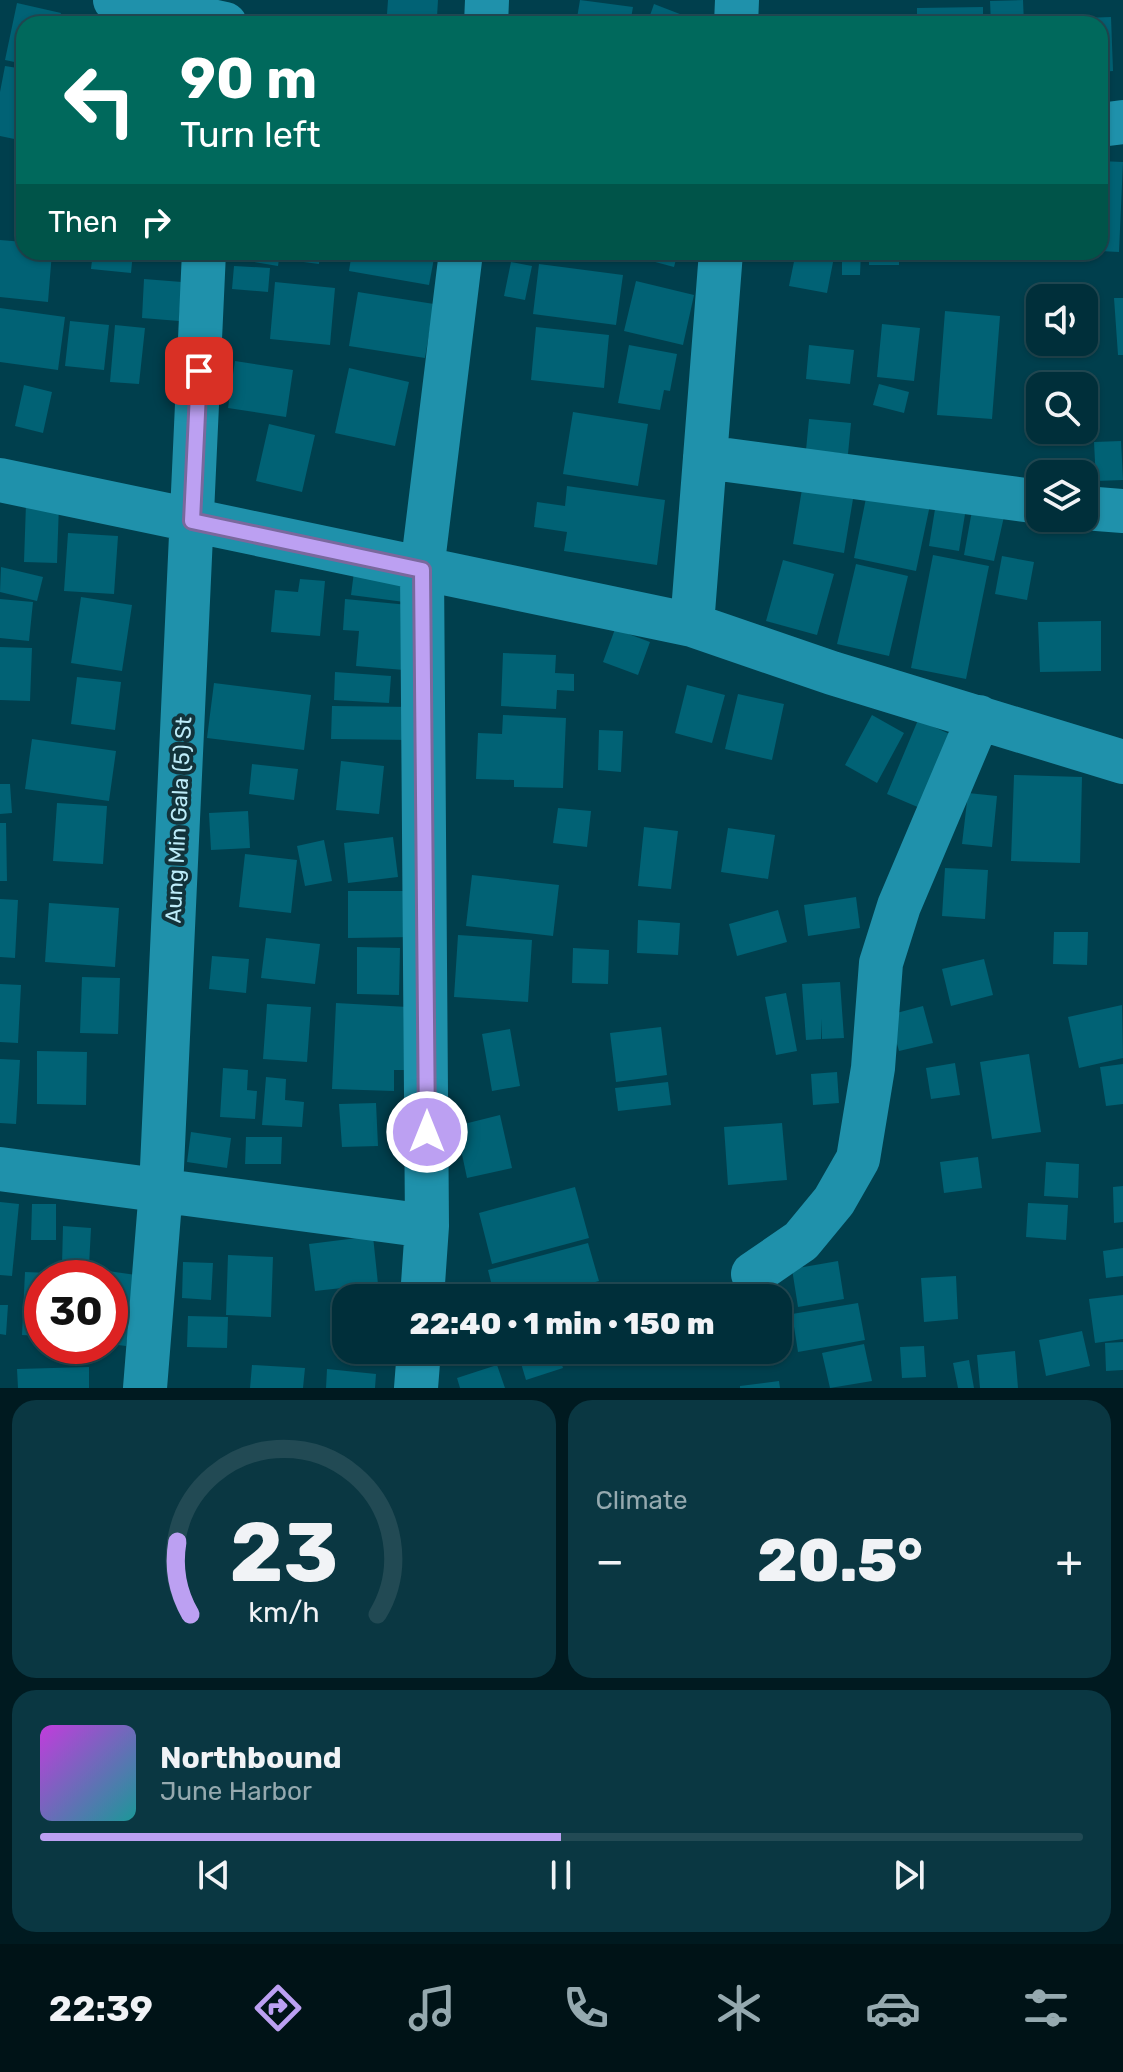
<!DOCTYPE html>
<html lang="en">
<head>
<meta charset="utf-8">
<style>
	body { margin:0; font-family:Rubik,sans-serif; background:#0a3742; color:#f1f3f6; height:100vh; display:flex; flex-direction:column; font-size:30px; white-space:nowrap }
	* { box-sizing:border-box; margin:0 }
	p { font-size:26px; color:#95a9af }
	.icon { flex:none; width:44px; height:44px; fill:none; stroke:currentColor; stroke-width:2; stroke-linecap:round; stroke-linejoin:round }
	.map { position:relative; height:1388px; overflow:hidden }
	.sheet { display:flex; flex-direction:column; gap:12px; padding:12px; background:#001a20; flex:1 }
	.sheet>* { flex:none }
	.guide { position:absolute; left:16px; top:16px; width:1092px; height:244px; border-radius:24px; box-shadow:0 2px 6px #0004,0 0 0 2px #224a54; background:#00695c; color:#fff; overflow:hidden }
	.controls { position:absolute; left:1026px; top:284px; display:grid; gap:16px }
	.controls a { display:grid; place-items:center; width:72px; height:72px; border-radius:16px; background:#002f3a; box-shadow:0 2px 6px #0004,0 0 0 2px #224a54; font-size:40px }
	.speed { position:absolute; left:24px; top:1260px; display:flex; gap:16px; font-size:40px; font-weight:700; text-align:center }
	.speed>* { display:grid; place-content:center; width:104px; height:104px; border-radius:50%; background:#002f3a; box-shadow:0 2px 6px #0004,0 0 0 2px #224a54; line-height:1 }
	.speed .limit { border:12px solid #d22; background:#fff; color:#111 }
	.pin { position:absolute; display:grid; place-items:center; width:68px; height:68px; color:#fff; margin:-34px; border-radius:16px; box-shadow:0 4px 12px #0006 }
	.me { position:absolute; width:88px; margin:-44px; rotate:0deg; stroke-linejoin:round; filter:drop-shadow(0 0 6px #0008) }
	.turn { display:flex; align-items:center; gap:28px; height:168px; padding:0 32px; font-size:36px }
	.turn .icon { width:104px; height:104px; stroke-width:2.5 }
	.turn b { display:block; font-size:56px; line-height:68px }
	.then { display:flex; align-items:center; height:76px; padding:0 32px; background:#0003; gap:16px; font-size:30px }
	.big { font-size:60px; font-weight:800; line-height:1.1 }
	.sheet .widget { flex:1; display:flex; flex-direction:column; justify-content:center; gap:12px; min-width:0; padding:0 28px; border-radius:24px; background:#0a3742 }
	.sheet .dial { align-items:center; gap:0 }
	.dial svg { height:208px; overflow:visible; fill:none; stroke:#224a54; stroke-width:7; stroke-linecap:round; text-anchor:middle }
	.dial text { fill:#f1f3f6; stroke:none }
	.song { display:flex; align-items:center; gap:24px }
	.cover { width:96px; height:96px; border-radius:12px; background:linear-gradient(135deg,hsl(290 70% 55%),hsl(180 70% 35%)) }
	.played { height:8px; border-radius:4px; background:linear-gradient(90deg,#bca0f2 50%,#224a54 50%) }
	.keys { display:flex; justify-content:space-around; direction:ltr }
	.heat { display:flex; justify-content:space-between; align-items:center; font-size:44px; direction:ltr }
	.sheet .tiles { flex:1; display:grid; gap:12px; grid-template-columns:1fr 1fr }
	.widget:last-child { grid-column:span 2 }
	.trip { position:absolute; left:332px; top:1284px; width:460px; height:80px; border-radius:24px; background:#002f3a; box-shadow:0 2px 6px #0004,0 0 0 2px #224a54; font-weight:800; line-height:80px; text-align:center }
	.dock { display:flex; height:128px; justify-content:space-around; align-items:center; background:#001317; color:#95a9af }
	.dock .icon { width:56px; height:56px }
	.dock .selected { color:#bca0f2 }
	.dock b { font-size:36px; color:#f1f3f6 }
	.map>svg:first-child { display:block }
</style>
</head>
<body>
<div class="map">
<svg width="1123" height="1388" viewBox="0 0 1123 1388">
	<rect width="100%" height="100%" fill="#003f4d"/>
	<path fill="#016275" d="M 388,0 L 438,0 L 437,17 L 387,14 Z
		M 580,0 L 633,7 L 630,24 L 576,24 Z
		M 1023,0 L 1024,24 L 991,24 L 990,1 Z
		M 17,3 L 61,13 L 58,24 L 24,24 L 24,64 L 5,60 Z
		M 654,4 L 685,16 L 683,24 L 647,24 Z
		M 983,7 L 983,24 L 917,24 L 917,8 Z
		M 1111,17 L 1113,71 L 1100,72 L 1100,24 L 1056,24 L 1055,19 Z
		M 5,66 L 24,69 L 24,141 L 0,136 L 0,92 Z
		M 1100,161 L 1123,162 L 1119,252 L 1100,251 Z
		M 0,240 L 24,242 L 24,252 L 52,252 L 48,302 L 0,297 Z
		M 93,252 L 133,252 L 131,273 L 91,269 Z
		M 237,252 L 280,252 L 278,266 L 236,259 Z
		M 289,252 L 320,252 L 319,264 L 288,260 Z
		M 352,252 L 435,253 L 429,285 L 349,271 Z
		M 574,252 L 601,252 L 599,259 Z
		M 630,252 L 678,252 L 674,267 L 629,255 Z
		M 796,252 L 835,252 L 827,293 L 789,286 Z
		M 842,252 L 861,252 L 860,275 L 842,275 Z
		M 869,252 L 899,252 L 899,265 L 869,265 Z
		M 511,262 L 532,266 L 525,300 L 504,296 Z
		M 539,264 L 623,275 L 616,325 L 533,314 Z
		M 234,266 L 270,268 L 268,292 L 232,289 Z
		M 144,279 L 182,282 L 179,321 L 142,318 Z
		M 636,281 L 694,295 L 683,345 L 624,331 Z
		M 275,282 L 335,288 L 330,345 L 270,339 Z
		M 358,292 L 434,304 L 425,358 L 349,346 Z
		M 1114,298 L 1123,298 L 1123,355 L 1118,355 Z
		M 0,308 L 65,317 L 58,370 L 0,362 Z
		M 945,311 L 1000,316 L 992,419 L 937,415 Z
		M 70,321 L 109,325 L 104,370 L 65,366 Z
		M 882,324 L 920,328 L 914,381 L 877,377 Z
		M 115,325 L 145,328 L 139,384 L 110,382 Z
		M 536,327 L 609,335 L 604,388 L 531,380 Z
		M 629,345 L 677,354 L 670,391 L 664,390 L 660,410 L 618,403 Z
		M 809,345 L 854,350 L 850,384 L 806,379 Z
		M 235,361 L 293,370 L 286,417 L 228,408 Z
		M 349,368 L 409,382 L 395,446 L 335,433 Z
		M 879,384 L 909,392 L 904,413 L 873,405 Z
		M 24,385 L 52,392 L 43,433 L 15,426 Z
		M 573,412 L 648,424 L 638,486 L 563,474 Z
		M 809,419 L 851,423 L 848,454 L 806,450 Z
		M 269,424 L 315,435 L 302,492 L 256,481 Z
		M 1040,430 L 1076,430 L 1076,443 L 1040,443 Z
		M 1121,441 L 1123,480 L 1096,481 L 1094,442 Z
		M 567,486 L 665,500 L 657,565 L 564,551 L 567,532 L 534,527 L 537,502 L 565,506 Z
		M 802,489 L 853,499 L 844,553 L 793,544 Z
		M 867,493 L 930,505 L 916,571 L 854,558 Z
		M 26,503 L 59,504 L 57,563 L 24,562 Z
		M 936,503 L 966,508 L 959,551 L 929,546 Z
		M 973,505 L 1005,512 L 994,561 L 964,555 Z
		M 68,533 L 118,536 L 114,594 L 64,591 Z
		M 933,555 L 989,566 L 966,679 L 911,668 Z
		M 1002,556 L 1034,562 L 1027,600 L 995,594 Z
		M 783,560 L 834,574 L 817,635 L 766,621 Z
		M 355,564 L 416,572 L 412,603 L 351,595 Z
		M 856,564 L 908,576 L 889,656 L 837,644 Z
		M 1,567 L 43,577 L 37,601 L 0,592 Z
		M 300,579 L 325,581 L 320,636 L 271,632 L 275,590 L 298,592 Z
		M 81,597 L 132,605 L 122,671 L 71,663 Z
		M 0,599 L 33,602 L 29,641 L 0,638 Z
		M 345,599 L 409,605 L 404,670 L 356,666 L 359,631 L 343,630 Z
		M 1101,621 L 1101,671 L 1040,672 L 1038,622 Z
		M 615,629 L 650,642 L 638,675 L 603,662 Z
		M 0,647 L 32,648 L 30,701 L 0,700 Z
		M 503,653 L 556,655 L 555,673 L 574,674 L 574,691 L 557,690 L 556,709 L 501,706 Z
		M 335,672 L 391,676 L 389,703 L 334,700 Z
		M 77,677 L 121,682 L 115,730 L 71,724 Z
		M 214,683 L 311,695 L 304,750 L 207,738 Z
		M 687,685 L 725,695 L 712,743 L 675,733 Z
		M 738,694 L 784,704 L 772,760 L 725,749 Z
		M 332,706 L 413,707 L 412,740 L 331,739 Z
		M 503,715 L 566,718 L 563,788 L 514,787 L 514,780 L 476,779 L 478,733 L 502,734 Z
		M 872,715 L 904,733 L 877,783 L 845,765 Z
		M 918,720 L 952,735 L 920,808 L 887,794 Z
		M 599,730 L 623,731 L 621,772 L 598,770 Z
		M 32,739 L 116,751 L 109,801 L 25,789 Z
		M 341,761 L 384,766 L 379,814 L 336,810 Z
		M 252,764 L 298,769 L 294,800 L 249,794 Z
		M 1014,775 L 1082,777 L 1080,863 L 1011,861 Z
		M 0,784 L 10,784 L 12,813 L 0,814 Z
		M 968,793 L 997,796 L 992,847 L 962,844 Z
		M 57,803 L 107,806 L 103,864 L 53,861 Z
		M 558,808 L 591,811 L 587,847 L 553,843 Z
		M 248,811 L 250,848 L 211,850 L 209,813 Z
		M 0,823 L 6,823 L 7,881 L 0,881 Z
		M 644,827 L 678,831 L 671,889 L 638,886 Z
		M 728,828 L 775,835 L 768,879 L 721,872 Z
		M 393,837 L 398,877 L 348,883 L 344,843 Z
		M 324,840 L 332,881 L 305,886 L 297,846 Z
		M 245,854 L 297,860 L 291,913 L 239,907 Z
		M 945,868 L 988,870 L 985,919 L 942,916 Z
		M 472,875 L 559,885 L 553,936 L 466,926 Z
		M 348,891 L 414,891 L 415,937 L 348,938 Z
		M 856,897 L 860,928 L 808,936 L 804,905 Z
		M 0,899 L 18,900 L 15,958 L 0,957 Z
		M 49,903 L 119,908 L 115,967 L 45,962 Z
		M 778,910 L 787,942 L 737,956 L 729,924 Z
		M 638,920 L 680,923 L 678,955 L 637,953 Z
		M 1054,932 L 1088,932 L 1087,965 L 1053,964 Z
		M 458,935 L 532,940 L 528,1002 L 454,997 Z
		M 266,938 L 320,944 L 315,984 L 261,978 Z
		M 357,947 L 400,948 L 399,995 L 357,994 Z
		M 573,948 L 609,950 L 608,984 L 572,983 Z
		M 212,956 L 249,959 L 246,993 L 209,989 Z
		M 984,959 L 993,995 L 951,1006 L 942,969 Z
		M 82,977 L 120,978 L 118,1034 L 80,1033 Z
		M 840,982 L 844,1038 L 822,1039 L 821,1019 L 821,1039 L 806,1040 L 802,984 Z
		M 0,984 L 21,985 L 18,1043 L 0,1042 Z
		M 786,993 L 797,1051 L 776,1055 L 765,997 Z
		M 336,1003 L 408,1007 L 405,1070 L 394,1070 L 394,1091 L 332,1089 Z
		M 267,1004 L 311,1007 L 307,1062 L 263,1059 Z
		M 1122,1005 L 1123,1058 L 1079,1068 L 1068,1017 Z
		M 923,1006 L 933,1043 L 899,1051 L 889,1015 Z
		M 661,1027 L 667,1075 L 616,1082 L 610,1033 Z
		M 510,1029 L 520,1086 L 492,1091 L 482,1034 Z
		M 37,1051 L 87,1052 L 86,1105 L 37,1104 Z
		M 1029,1054 L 1041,1132 L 992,1139 L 980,1062 Z
		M 0,1059 L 20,1060 L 16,1124 L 0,1123 Z
		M 955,1063 L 960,1095 L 931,1099 L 926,1068 Z
		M 1123,1064 L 1123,1104 L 1106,1106 L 1100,1067 Z
		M 223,1068 L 248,1070 L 247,1090 L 257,1091 L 255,1119 L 220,1117 Z
		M 837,1072 L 839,1103 L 813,1105 L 811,1074 Z
		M 266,1077 L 286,1079 L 285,1100 L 304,1102 L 302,1127 L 262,1125 Z
		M 668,1082 L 671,1105 L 618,1111 L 615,1088 Z
		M 376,1103 L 378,1146 L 342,1147 L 339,1104 Z
		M 500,1115 L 512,1168 L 467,1178 L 456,1126 Z
		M 782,1123 L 787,1180 L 728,1185 L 724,1127 Z
		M 191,1132 L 231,1138 L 227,1168 L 187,1162 Z
		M 246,1137 L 282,1137 L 281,1164 L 245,1164 Z
		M 978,1157 L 982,1188 L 944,1193 L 940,1162 Z
		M 1046,1162 L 1079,1164 L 1078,1198 L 1044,1196 Z
		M 1123,1186 L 1123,1222 L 1114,1223 L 1113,1187 Z
		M 575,1187 L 589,1238 L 492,1264 L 479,1213 Z
		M 0,1202 L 19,1204 L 12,1276 L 0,1275 Z
		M 1028,1203 L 1068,1205 L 1066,1240 L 1026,1237 Z
		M 32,1204 L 56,1204 L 56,1240 L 31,1240 Z
		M 63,1226 L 91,1228 L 89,1266 L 62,1265 Z
		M 373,1236 L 378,1284 L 315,1291 L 309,1244 Z
		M 588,1243 L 599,1281 L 539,1298 L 495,1298 L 488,1270 Z
		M 1123,1248 L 1123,1276 L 1106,1278 L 1103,1251 Z
		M 228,1255 L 273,1257 L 271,1317 L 226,1315 Z
		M 838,1261 L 844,1299 L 798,1307 L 792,1269 Z
		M 183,1262 L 213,1263 L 211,1300 L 182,1298 Z
		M 108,1271 L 136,1275 L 126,1346 L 110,1344 Z
		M 25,1272 L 50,1273 L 50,1278 L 42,1278 L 42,1336 L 22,1335 Z
		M 59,1272 L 92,1275 L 92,1278 L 59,1278 Z
		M 956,1276 L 958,1319 L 924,1322 L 921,1278 Z
		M 750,1287 L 752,1298 L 707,1298 L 707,1297 Z
		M 1123,1295 L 1123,1339 L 1095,1343 L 1089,1299 Z
		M 858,1303 L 865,1340 L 798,1352 L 792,1314 Z
		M 0,1305 L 8,1305 L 6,1335 L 0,1334 Z
		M 188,1316 L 228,1317 L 227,1348 L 187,1347 Z
		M 1082,1331 L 1090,1366 L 1046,1376 L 1039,1340 Z
		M 1123,1342 L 1123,1370 L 1106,1371 L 1105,1343 Z
		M 864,1344 L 872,1381 L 830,1388 L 822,1353 Z
		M 924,1346 L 926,1377 L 902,1378 L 900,1347 Z
		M 517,1350 L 557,1350 L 563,1368 L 526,1380 Z
		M 681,1350 L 739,1350 L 739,1351 L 684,1364 Z
		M 1015,1351 L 1018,1388 L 980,1388 L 977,1355 Z
		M 969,1360 L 974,1388 L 958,1388 L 953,1363 Z
		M 252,1365 L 305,1368 L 303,1388 L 250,1388 Z
		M 497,1365 L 505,1388 L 460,1388 L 457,1378 Z
		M 89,1367 L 89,1388 L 18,1388 L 17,1369 Z
		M 327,1369 L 376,1374 L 375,1388 L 326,1388 Z
		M 779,1381 L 780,1388 L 740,1388 L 740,1386 Z"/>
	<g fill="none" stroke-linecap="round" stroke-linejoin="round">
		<path stroke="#1f91ab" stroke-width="44" d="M 115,0 L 225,24
			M 486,24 L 487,0
			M 736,24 L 737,0
			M 1100,125 L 1123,122
			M 705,457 L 1040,502
			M 0,480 L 692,625 L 832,673 L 1123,762
			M 1084,508 L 1123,511
			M 692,625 L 721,252
			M 0,1169 L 427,1226
			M 753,1274 L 801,1241 L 834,1201 L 858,1159 L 873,1068 L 881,963 L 899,906 L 979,717
			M 422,1298 L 427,1226 L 422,570 L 461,252
			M 145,1388 L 161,1189 L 204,252
			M 416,1388 L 419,1350"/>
	</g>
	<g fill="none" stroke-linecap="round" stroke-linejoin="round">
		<g stroke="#7a689d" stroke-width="20">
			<path id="route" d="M 199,371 L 192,521 L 422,570 L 427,1132"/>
		</g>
		<use href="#route" stroke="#bca0f2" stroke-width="14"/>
	</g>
	<g text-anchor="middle" stroke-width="8" stroke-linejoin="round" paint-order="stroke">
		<g font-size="22" fill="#bdecf9" stroke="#12333b">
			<text transform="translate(178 820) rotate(-87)" y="8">Aung Min Gala (5) St</text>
		</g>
	</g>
</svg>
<div class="controls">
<a><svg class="icon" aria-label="sound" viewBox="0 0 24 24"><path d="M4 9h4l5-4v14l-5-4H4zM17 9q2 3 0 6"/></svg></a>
<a><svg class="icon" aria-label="search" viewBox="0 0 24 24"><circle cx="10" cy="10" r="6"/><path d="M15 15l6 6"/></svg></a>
<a><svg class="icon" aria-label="layers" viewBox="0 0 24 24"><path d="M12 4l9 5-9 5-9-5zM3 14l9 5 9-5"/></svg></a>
</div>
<div class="speed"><div class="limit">30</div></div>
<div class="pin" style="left:199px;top:371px;background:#d93025"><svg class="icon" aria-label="arrive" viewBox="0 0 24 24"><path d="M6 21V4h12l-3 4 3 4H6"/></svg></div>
<svg class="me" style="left:427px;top:1132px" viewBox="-20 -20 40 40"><circle r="17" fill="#bca0f2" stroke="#fff" stroke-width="3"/><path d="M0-11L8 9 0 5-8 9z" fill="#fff"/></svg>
<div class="trip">22:40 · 1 min · 150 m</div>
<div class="guide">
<div class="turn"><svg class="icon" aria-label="left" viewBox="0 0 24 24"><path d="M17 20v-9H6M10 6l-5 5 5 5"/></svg><div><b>90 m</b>Turn left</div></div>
<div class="then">Then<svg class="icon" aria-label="right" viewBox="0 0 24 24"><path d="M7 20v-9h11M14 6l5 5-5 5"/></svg></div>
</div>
</div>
<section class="sheet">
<div class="tiles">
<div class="widget dial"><svg viewBox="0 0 100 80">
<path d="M14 69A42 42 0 1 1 86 69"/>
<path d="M14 69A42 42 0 0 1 9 41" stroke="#bca0f2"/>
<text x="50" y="56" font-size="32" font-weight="700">23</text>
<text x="50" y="72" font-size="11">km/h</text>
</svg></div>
<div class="widget"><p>Climate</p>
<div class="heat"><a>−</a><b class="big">20.5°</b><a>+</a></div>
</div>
<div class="widget">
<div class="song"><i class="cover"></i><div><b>Northbound</b><p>June Harbor</p></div></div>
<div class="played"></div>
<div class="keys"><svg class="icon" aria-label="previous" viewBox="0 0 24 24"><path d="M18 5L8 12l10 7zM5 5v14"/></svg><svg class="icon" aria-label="pause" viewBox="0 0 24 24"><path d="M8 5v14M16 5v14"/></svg><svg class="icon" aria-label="next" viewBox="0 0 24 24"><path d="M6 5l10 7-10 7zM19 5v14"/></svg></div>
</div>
</div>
</section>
<nav class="dock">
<b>22:39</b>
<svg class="icon selected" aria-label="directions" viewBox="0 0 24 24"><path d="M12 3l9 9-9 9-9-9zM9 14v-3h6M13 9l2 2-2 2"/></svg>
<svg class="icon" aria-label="music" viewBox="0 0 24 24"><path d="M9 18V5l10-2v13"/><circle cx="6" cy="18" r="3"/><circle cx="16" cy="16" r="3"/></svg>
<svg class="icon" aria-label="phone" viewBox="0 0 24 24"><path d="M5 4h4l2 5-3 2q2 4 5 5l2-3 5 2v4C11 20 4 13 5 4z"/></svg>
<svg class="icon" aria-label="climate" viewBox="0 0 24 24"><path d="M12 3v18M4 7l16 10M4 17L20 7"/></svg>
<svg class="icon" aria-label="car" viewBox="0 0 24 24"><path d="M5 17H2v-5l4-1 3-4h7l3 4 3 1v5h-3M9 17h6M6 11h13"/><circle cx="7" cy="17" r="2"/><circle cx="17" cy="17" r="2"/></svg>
<svg class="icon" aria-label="filters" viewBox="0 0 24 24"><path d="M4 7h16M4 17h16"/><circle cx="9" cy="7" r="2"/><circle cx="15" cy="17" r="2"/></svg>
</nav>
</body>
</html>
